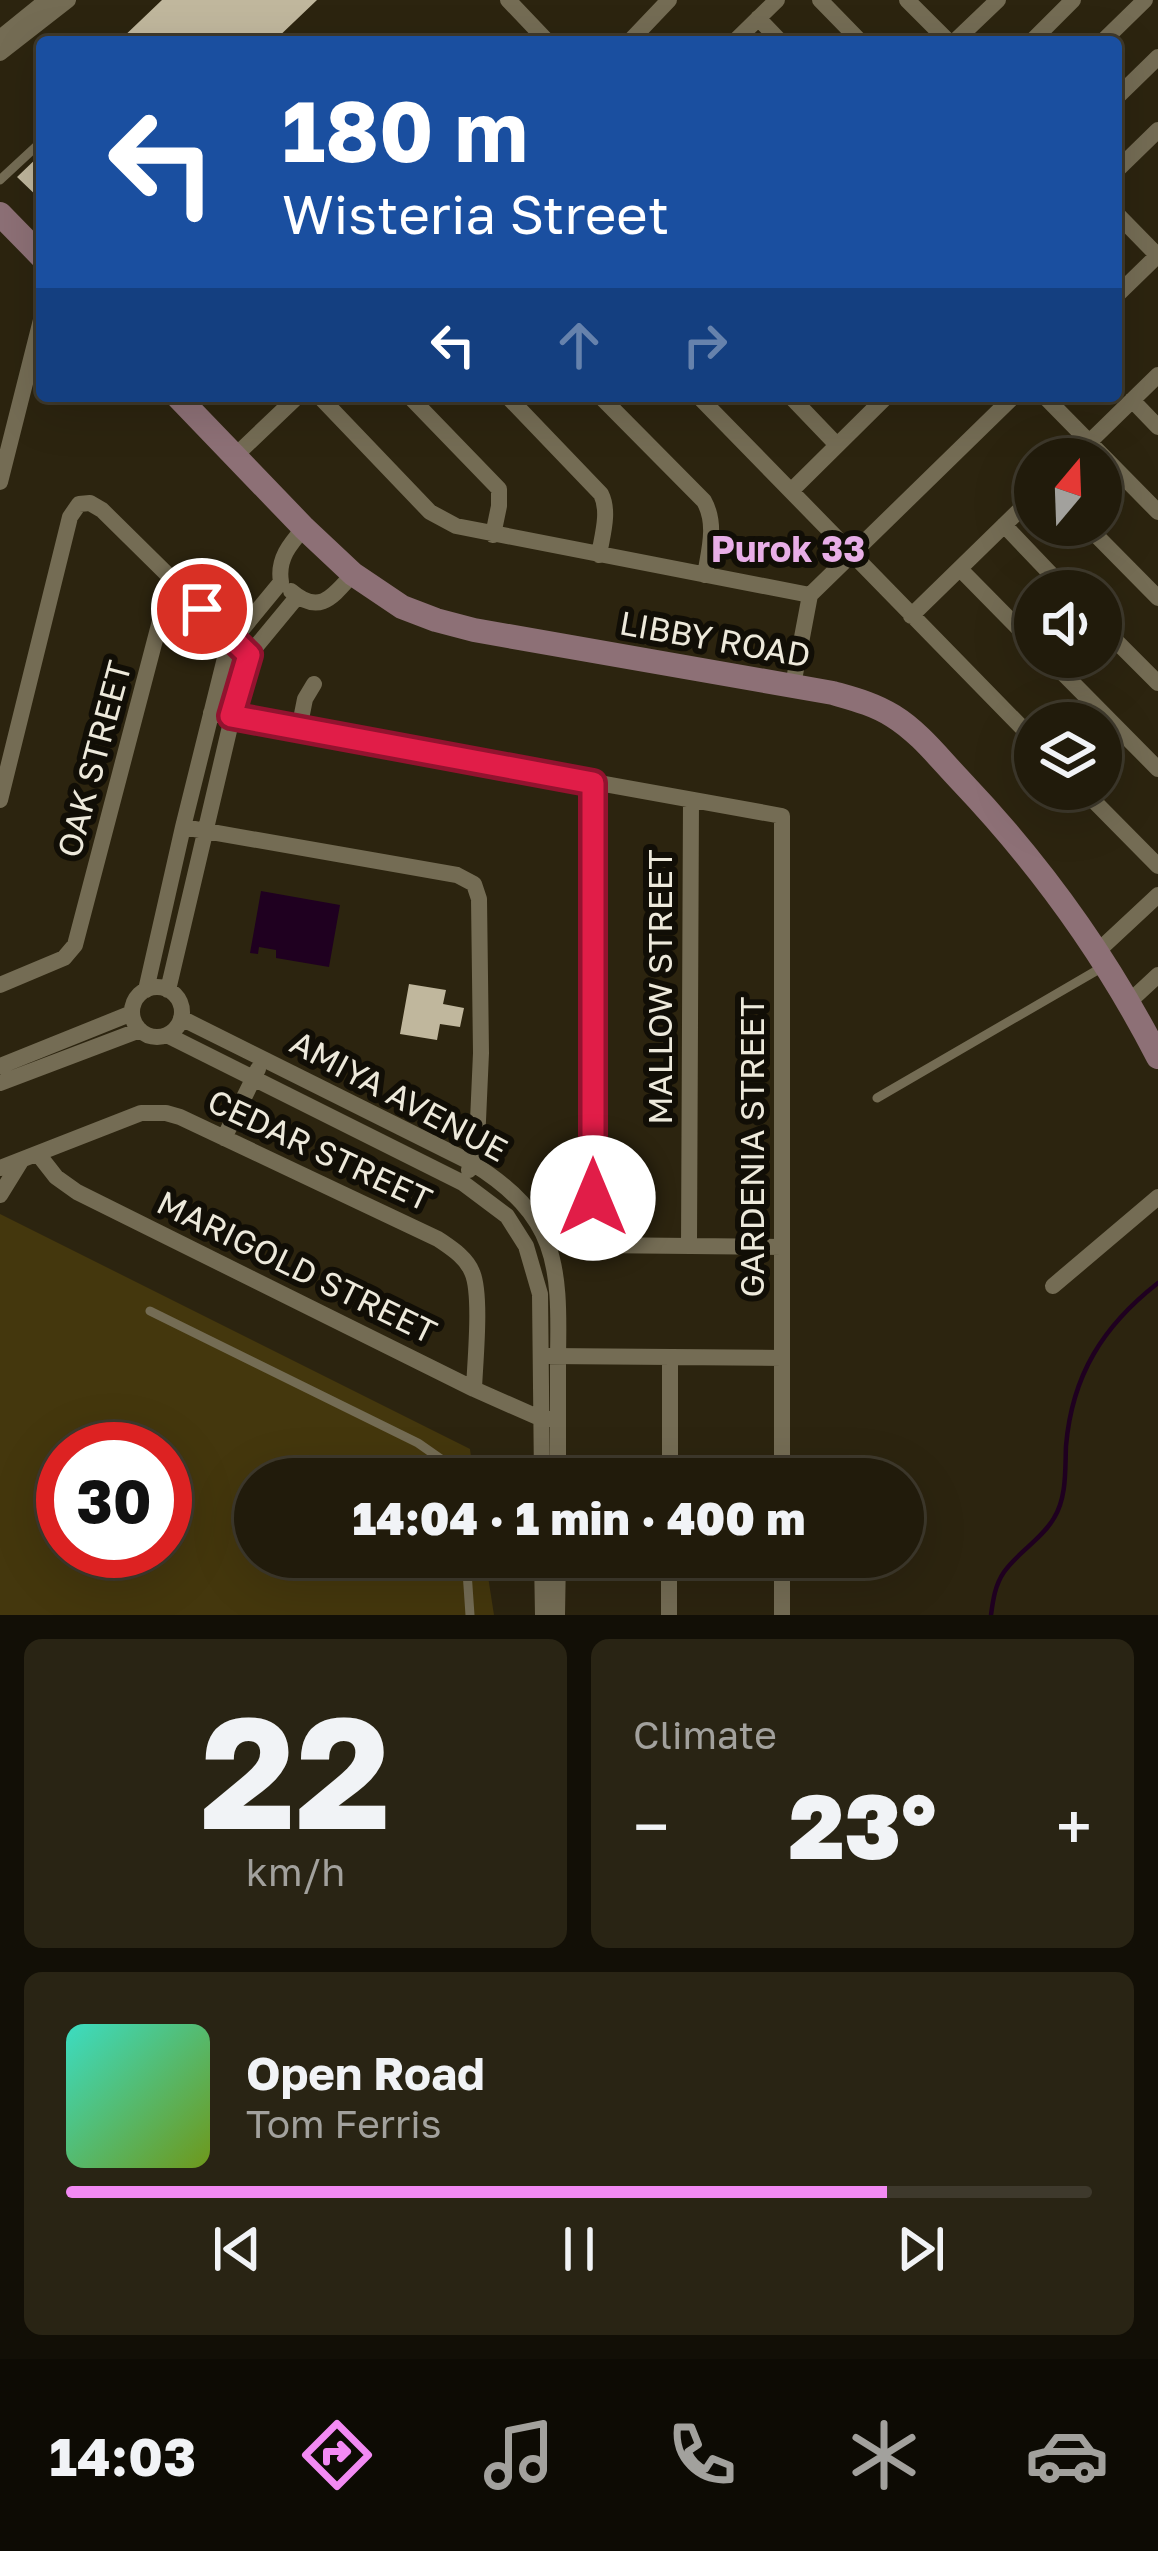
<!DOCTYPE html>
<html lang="en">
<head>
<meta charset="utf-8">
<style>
	body { margin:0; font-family:"Golos Text",sans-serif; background:#292414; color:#f1f3f6; height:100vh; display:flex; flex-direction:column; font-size:45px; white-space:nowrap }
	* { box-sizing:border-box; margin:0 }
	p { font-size:39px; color:#a2a19d }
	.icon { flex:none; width:66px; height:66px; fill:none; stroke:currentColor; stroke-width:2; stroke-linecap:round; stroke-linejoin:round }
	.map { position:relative; height:1615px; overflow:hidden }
	.sheet { display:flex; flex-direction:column; gap:24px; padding:24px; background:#120f06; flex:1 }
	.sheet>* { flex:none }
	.guide { position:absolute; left:36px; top:36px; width:1086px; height:366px; border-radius:12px; box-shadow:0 12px 48px #0002,0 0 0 3px #3e392c; background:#1a4fa0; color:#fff; overflow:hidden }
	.needle { width:78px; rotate:19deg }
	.buttons { position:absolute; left:1014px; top:438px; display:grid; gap:24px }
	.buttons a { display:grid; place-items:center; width:108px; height:108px; border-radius:50%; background:#211b0b; box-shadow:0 12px 48px #0002,0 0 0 3px #3e392c; font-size:60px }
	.speed { position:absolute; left:36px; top:1422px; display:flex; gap:24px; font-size:60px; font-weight:700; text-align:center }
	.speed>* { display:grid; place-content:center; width:156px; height:156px; border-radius:50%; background:#211b0b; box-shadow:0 12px 48px #0002,0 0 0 3px #3e392c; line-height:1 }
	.speed .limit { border:18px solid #d22; background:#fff; color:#111 }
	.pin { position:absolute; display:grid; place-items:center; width:102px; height:102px; color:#fff; margin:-51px; border:6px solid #fff; border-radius:50%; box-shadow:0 3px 12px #0007 }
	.me { position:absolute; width:132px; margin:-66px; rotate:0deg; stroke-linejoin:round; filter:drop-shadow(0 0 9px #0008) }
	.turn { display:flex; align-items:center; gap:42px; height:252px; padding:0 48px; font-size:54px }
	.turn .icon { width:156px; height:156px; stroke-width:2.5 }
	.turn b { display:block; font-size:84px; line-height:102px }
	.lanes { display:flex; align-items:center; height:114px; padding:0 48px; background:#0003; justify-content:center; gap:60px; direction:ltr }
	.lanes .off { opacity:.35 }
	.big { font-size:90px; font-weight:800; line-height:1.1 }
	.sheet .widget { flex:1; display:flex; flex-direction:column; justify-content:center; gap:18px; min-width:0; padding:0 42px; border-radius:18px; background:#292414 }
	.sheet .dial { align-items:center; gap:0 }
	.dial b { font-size:156px; line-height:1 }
	.song { display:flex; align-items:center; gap:36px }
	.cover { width:144px; height:144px; border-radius:18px; background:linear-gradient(135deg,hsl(170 70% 55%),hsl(80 70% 35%)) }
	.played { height:12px; border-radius:6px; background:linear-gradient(90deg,#f28af3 80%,#3e392c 80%) }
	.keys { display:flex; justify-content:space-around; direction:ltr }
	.heat { display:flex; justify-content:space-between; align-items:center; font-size:66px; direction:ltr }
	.sheet .tiles { flex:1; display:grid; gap:24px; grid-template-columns:1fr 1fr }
	.widget:last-child { grid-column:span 2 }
	.trip { position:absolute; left:234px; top:1458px; width:690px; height:120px; border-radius:60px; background:#211b0b; box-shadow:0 12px 48px #0002,0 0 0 3px #3e392c; font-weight:800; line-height:120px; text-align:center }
	.dock { display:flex; height:192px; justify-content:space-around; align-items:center; background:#0d0b04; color:#a2a19d }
	.dock .icon { width:84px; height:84px }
	.dock .on { color:#f28af3 }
	.dock b { font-size:54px; color:#f1f3f6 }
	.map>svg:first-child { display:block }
</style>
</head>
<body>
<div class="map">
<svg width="1158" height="1615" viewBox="0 0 1158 1615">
	<rect width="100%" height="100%" fill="#2c240f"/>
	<path fill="#44370d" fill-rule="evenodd" d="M 0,1214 L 470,1449 L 474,1479 L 255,1479 L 255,1557 L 485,1557 L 494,1615 L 0,1615 ZM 63,1449 L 165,1449 L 165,1551 L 63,1551 Z"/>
	<path fill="#1f0020" d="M 261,891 L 340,905 L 329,967 L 276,958 L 276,950 L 259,947 L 258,954 L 250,953 Z"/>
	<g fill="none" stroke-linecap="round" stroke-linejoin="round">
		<path stroke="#1f0020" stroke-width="4.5" d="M 991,1615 C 993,1600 995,1585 1004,1572 C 1018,1552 1042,1539 1054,1518 C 1067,1497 1065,1469 1066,1446 C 1072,1375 1103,1326 1158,1283"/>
	</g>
	<path fill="#c0b79d" d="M 162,0 L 317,0 L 273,42 L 118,42 Z
		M 42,153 L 42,201 L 17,177 Z
		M 409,984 L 446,990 L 443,1004 L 464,1008 L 460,1027 L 440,1024 L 437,1040 L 400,1034 Z"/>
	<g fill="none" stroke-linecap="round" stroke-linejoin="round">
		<path stroke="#746c54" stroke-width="9" d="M 0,180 L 42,141
			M 877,1098 L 1101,968
			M 150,1311 L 418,1443 L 448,1464 L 457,1479
			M 466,1557 L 470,1615"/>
		<path stroke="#746c54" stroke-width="16" d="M 508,0 L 548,42
			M 820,0 L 861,42
			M 907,0 L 949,42
			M 758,18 L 781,42
			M 0,38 L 47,0
			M 629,42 L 669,0
			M 734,42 L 777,0
			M 954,42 L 998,0
			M 1031,42 L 1073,0
			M 1102,42 L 1145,0
			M 0,53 L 68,0
			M 1116,98 L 1158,57
			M 1116,171 L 1158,130
			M 1116,213 L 1158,256
			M 1116,296 L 1158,255
			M 319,396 L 430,512 L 456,526 L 810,595
			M 409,396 L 499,489 L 499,506 L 493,535
			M 507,396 L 601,494 C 610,512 602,536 599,555
			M 600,396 L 704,501 C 717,524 709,550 705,575
			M 698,396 L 1035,741
			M 790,396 L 837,445
			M 1044,396 L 1158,512
			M 1132,400 L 1158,427
			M 235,456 L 298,396
			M 1072,459 L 1158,375
			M 0,482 L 42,316
			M 791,491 L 887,396
			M 1004,525 L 1067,591
			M 1086,525 L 1158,598
			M 960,569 L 1035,645
			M 291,591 C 320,616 333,596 353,574
			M 911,616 L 1035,495
			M 1101,626 L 1158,683
			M 1047,657 L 1158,769
			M 793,685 L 810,595 L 1014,396
			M 211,713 L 782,816 L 782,1479
			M 299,729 L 305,699 L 314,684
			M 593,783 L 593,1245 L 782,1247
			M 1082,789 L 1158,866
			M 0,800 L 70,517 L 79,504 L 90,503 L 102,510 L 249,655
			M 183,827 L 457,875 L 474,884 L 479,899 L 481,1053 L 477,1143 L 469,1170
			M 1098,951 L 1158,895
			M 0,985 L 64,958 L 75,945 L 171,579
			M132 1012a25 25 0 1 1 50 0a25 25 0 1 1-50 0Z
			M 146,990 L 183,827 L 225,658 L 234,639 L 281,582 C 277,559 290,544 304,528
			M 168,990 L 244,667 L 249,655 L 297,597
			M 1129,1002 L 1158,975
			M 181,1018 L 472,1163 C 557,1216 560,1263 558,1356 C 558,1397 558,1438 558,1479
			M 167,1035 L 463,1183 L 507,1216 L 526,1246 L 540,1294 L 542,1479
			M 0,1066 L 132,1013
			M 0,1083 L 140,1030
			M 224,1138 L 258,1069
			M 38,1154 L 56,1177 L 77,1192 L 474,1389 L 542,1419 L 550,1419
			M 0,1168 L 141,1113 L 166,1113 L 180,1117 L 438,1239 C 451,1248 466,1257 472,1272 C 482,1294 475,1362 474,1389
			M 0,1195 L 21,1161
			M 689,1246 L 691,800
			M 1053,1286 L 1158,1197
			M 549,1356 L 782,1358
			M 670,1479 L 670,1357
			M 542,1557 L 543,1615
			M 782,1557 L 782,1615
			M 557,1615 L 558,1557
			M 669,1615 L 669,1557"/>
		<path stroke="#8d7076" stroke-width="24" d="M 0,214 L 42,257
			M 177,396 L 304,528 L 353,574 L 402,607 L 436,620 L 474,630 L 833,693 C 854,699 874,704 893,716 C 919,732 939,758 960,780 C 1039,863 1105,954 1158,1057"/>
	</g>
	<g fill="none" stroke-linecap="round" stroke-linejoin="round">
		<g stroke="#92132f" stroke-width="30">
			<path id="route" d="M 202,609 L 249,655 L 231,716 L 593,783 L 593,1198"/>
		</g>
		<use href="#route" stroke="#e11d48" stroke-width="21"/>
	</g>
	<g text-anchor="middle" stroke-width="12" stroke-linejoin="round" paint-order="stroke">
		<g font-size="33" fill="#ede9db" stroke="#110e06">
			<text transform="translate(715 639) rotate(10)" y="12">LIBBY ROAD</text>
			<text transform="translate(94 759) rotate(-75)" y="12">OAK STREET</text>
			<text transform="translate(660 987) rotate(-90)" y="12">MALLOW STREET</text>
			<text transform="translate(399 1096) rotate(28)" y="12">AMIYA AVENUE</text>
			<text transform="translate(752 1147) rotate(-90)" y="12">GARDENIA STREET</text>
			<text transform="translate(320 1150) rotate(25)" y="12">CEDAR STREET</text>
			<text transform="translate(297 1267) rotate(26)" y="12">MARIGOLD STREET</text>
		</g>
		<g font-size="36" font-weight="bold" fill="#e8aee7" stroke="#110e06">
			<text x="788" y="562">Purok 33</text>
		</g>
	</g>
</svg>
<div class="buttons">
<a><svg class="needle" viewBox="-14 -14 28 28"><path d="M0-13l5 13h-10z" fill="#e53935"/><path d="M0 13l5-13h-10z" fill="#a2a19d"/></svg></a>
<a><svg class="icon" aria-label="sound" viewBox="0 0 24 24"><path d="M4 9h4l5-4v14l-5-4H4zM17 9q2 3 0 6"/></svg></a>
<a><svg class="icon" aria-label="layers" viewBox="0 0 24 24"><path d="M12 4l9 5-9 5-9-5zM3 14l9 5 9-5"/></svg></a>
</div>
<div class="speed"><div class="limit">30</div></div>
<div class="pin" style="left:202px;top:609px;background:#d93025"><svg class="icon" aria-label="arrive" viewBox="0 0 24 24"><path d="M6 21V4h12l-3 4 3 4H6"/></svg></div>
<svg class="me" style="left:593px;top:1198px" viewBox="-20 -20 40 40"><circle r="19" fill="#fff"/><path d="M0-13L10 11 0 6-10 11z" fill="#e11d48"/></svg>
<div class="trip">14:04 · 1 min · 400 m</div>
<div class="guide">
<div class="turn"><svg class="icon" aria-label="left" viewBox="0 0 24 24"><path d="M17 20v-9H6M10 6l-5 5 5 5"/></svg><div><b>180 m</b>Wisteria Street</div></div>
<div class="lanes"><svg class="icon" aria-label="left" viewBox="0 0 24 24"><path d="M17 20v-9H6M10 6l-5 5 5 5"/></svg><svg class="icon off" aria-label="ahead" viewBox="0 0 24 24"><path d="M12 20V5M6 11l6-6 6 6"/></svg><svg class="icon off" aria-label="right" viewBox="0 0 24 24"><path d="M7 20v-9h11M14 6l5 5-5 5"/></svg></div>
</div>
</div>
<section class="sheet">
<div class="tiles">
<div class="widget dial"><b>22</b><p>km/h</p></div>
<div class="widget"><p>Climate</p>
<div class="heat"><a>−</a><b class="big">23°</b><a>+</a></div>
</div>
<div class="widget">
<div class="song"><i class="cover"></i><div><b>Open Road</b><p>Tom Ferris</p></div></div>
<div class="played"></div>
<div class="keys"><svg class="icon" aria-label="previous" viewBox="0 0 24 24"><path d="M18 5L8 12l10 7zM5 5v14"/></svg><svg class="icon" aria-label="pause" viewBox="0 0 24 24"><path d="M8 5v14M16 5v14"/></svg><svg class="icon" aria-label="next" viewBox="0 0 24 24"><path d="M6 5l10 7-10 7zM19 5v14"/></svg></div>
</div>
</div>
</section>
<nav class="dock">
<b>14:03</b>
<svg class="icon on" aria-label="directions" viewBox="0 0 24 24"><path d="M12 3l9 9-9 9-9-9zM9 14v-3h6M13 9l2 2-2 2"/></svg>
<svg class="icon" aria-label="music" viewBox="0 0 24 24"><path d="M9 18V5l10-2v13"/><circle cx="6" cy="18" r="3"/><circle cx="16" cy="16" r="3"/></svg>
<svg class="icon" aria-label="phone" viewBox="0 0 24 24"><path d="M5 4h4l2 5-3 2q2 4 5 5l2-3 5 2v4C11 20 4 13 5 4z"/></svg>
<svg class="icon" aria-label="climate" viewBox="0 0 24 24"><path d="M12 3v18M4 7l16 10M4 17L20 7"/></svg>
<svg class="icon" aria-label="car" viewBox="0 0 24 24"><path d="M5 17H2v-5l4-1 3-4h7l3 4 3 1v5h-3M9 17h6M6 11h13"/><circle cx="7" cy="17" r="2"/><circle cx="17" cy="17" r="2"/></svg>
</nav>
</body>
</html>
